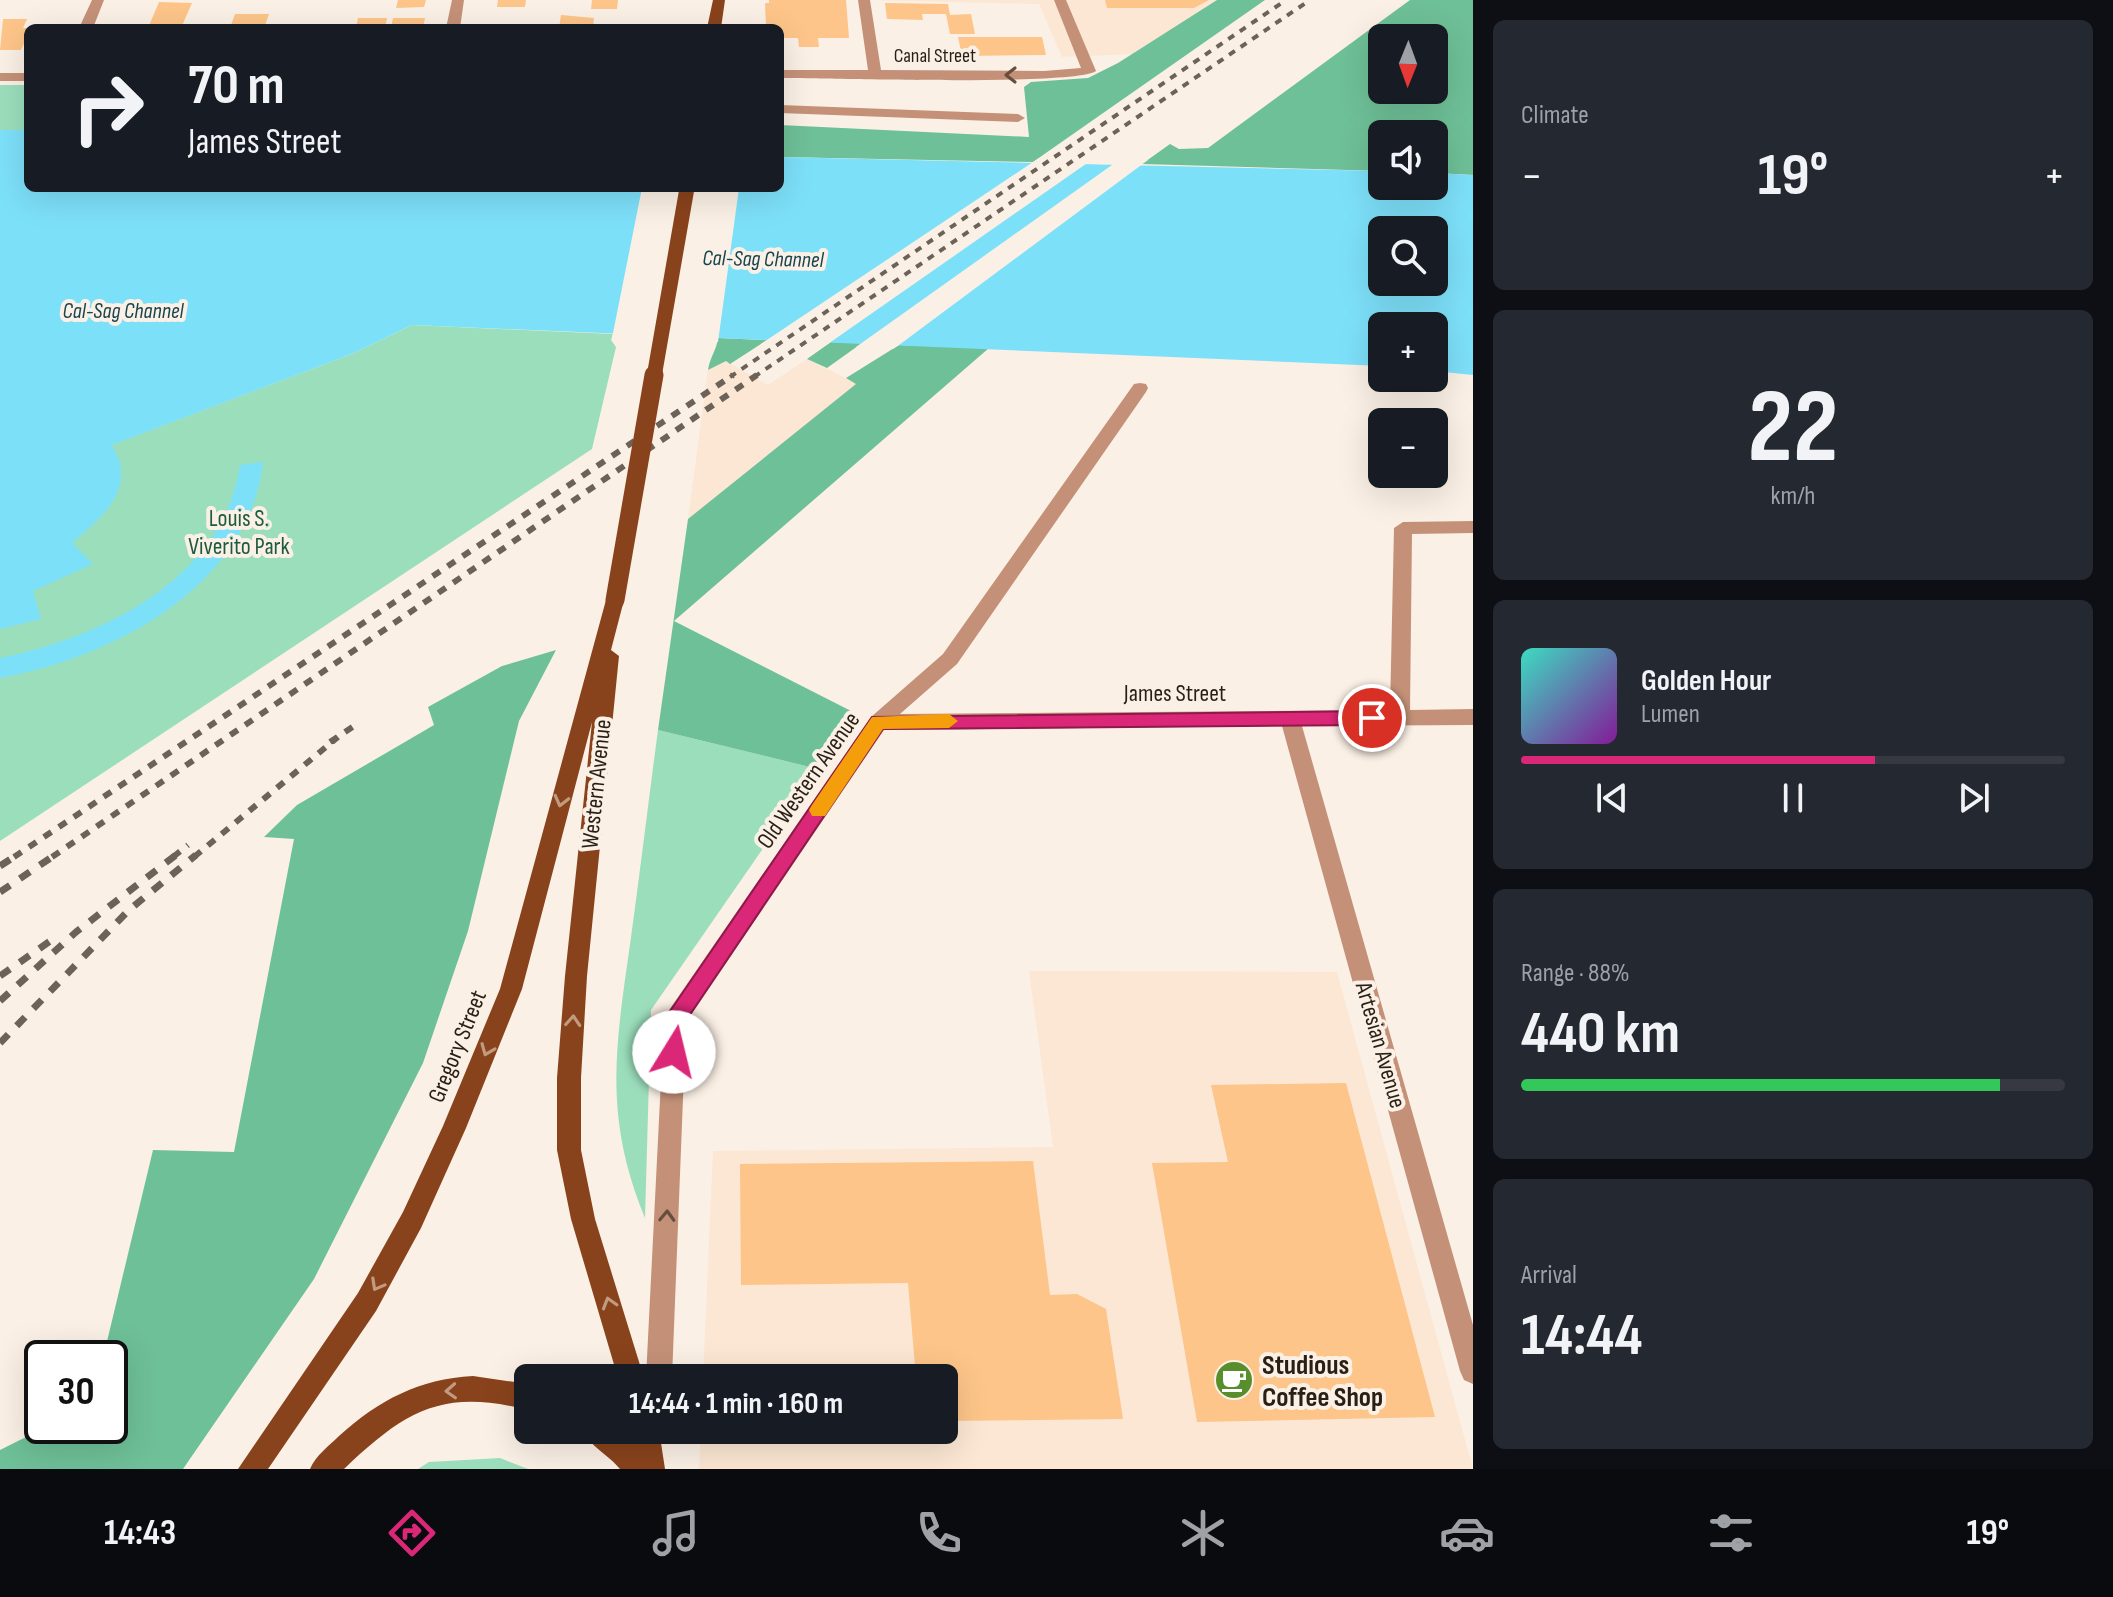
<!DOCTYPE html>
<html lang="en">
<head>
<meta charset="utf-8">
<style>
	body { margin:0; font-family:"Sofia Sans Condensed",sans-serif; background:#242831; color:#f1f3f6; height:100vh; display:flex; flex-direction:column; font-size:30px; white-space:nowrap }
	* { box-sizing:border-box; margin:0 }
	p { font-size:26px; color:#9ea1a6 }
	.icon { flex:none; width:44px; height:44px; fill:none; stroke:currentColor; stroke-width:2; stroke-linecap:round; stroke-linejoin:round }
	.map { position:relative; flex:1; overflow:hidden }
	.panel { display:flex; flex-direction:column; gap:20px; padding:20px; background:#0d0f14; width:640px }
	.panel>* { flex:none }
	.top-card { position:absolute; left:24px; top:24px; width:760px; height:168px; border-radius:12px; box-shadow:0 8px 32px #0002; background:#171b24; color:#f1f3f6; overflow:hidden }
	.needle { width:52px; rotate:181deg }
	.buttons { position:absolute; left:1368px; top:24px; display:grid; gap:16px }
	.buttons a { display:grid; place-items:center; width:80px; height:80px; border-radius:12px; background:#171b24; box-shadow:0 8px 32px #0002; font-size:40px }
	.speed { position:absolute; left:24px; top:1340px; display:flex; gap:16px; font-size:40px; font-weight:700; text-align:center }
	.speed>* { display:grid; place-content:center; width:104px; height:104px; border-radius:50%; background:#171b24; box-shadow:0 8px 32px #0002; line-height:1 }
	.speed .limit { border:4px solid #111; border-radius:12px; background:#fff; color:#111 }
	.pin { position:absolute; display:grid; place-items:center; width:68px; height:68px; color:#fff; margin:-34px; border:4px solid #fff; border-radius:50%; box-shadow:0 2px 8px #0007 }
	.me { position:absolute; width:88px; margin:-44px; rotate:9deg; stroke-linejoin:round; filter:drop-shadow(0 0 6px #0008) }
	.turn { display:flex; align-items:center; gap:28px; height:168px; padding:0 32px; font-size:36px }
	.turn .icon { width:104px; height:104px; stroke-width:2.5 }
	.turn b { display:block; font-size:56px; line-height:68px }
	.big { font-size:60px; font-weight:700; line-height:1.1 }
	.panel .tile { flex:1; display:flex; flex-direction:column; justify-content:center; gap:12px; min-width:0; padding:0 28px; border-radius:12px; background:#242831 }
	.panel .dial { align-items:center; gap:0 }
	.dial b { font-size:104px; line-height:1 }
	.song { display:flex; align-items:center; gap:24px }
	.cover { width:96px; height:96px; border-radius:12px; background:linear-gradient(135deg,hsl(170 70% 55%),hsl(290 70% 35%)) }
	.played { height:8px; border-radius:4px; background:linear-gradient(90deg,#db2777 65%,#363941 65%) }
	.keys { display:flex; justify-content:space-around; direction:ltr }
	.heat { display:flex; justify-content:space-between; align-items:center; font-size:44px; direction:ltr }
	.charge { height:12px; border-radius:6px; background:linear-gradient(90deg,#34c759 88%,#363941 0) }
	.trip { position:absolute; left:514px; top:1364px; width:444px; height:80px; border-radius:12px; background:#171b24; box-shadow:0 8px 32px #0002; font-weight:700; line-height:80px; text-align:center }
	.menu { display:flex; height:128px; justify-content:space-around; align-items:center; background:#090b0e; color:#9ea1a6 }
	.menu .icon { width:56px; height:56px }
	.menu .active { color:#db2777 }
	.menu b { font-size:36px; color:#f1f3f6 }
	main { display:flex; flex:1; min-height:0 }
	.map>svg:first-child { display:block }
</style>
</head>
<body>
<main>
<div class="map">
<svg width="1473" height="1469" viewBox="0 0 1473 1469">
	<rect width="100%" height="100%" fill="#fbf0e5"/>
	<path fill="#fbe7d3" d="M 868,0 L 1217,0 L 1133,54 L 1062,57 L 1039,4 Z
		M 807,359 L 857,384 L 688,519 L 708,370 L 726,361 L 768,385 Z
		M 1029,971 L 1337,972 L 1473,1469 L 699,1469 L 701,1430 L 944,1430 L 944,1378 L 703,1378 L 713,1151 L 1053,1147 Z"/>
	<path fill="#9bdebc" d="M 0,85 L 28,85 L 28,130 L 0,130 Z
		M 412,325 L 613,334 L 611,340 L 616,347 L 592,449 L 0,841 L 0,569 L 111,445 L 354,353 Z
		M 658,730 L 818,769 L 651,1010 L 645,1218 C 601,1111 617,1040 632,930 C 641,864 649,797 658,730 Z
		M 500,1458 L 528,1469 L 418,1469 L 429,1462 Z"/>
	<path fill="#6ec098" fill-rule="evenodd" d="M 1217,0 L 1265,0 L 1033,162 L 780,157 L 780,125 L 1029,137 L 1024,87 L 1031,82 L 1088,78 L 1118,63 Z
		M 1410,0 L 1473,0 L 1473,175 L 1434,173 L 1434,134 L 1382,134 L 1382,171 L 1142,164 L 1170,144 L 1179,149 L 1208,148 ZM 1382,38 L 1434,38 L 1434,90 L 1382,90 Z
		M 718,338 L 767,340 L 730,364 L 726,361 L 708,370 C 710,357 717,349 718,338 Z
		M 831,342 L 862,343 L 827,368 L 807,359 Z
		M 899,345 L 989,348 L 674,621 L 857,714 L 818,769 L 658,730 L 688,519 L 856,384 L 846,378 Z
		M 556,650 L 519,721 L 468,931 L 423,1063 L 314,1279 L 183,1469 L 0,1469 L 0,1450 L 48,1426 L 110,1426 L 110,1358 L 103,1358 L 153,1150 L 234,1152 L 294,839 L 264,837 L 297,805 L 434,725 L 428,707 L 502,666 Z"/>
	<path fill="#7de0f9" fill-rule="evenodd" d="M 0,130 L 28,130 L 28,188 L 780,188 L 780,157 L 1382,171 L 1382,186 L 1434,186 L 1434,173 L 1473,175 L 1473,375 L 1434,371 L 1434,326 L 1382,326 L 1382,366 L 412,325 L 354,353 L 112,445 C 114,450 118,457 120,463 C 128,498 95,523 72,543 L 93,564 L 33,591 L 41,619 L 0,629 ZM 1382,230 L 1434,230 L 1434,282 L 1382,282 Z
		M 263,462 C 249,587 112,658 0,678 L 0,658 C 101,638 224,579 240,465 Z"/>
	<path fill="#fbf0e5" d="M 1039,158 L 1093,159 L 825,346 L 761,344 Z
		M 1119,160 L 1148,160 L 899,345 L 893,349 L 856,347 Z
		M 642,188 L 739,188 L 718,342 L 612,338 Z"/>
	<path fill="#fdc589" d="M 398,0 L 426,0 L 424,7 L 396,8 Z
		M 498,0 L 526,0 L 525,7 L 497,7 Z
		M 592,0 L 618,0 L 617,9 L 591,9 Z
		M 769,0 L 846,0 L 849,38 L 818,38 L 819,47 L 799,47 L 798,38 L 780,38 L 780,28 L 766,28 L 765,3 L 769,3 Z
		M 1105,0 L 1209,0 L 1194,8 L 1107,8 Z
		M 159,2 L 192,3 L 181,28 L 148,28 Z
		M 885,3 L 948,4 L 950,15 L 971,14 L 975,34 L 950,34 L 946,14 L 922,14 L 923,20 L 887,19 Z
		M 235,14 L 269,14 L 264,28 L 230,28 Z
		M 561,15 L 594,18 L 593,28 L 559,28 Z
		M 358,18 L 387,18 L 385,28 L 356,28 Z
		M 393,18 L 425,18 L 423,28 L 391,28 Z
		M 3,19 L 27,19 L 23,28 L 28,28 L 28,35 L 21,50 L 0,50 Z
		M 958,37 L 1042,37 L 1046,55 L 962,56 Z
		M 1346,1083 L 1435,1417 L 1197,1422 L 1152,1163 L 1228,1162 L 1211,1085 Z
		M 1033,1161 L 1050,1295 L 1077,1294 L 1106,1309 L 1123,1419 L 944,1421 L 944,1378 L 916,1378 L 908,1283 L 741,1285 L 740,1164 Z"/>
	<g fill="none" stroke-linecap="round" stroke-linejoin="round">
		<path fill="#c49178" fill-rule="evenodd" d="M 92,0 L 104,0 L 93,28 L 79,28 Z
			M 452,0 L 464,0 L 460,28 L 446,28 Z
			M 858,0 L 870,0 L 881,70 L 1044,71 L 1081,68 L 1054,0 L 1066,0 L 1096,71 C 1076,86 823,78 780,78 L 780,70 L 868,70 Z
			M 0,73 L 28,73 L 28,81 L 0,81 Z
			M 780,105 L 1018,114 L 1025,118 L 1018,122 L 780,113 Z
			M 1140,383 L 1146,384 L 1148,388 L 1146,392 L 957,664 L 900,714 L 1390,710 L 1394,528 L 1403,522 L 1473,521 L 1473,533 L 1412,534 L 1410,710 L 1473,709 L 1473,725 L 1302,726 L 1473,1325 L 1473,1384 L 1464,1380 L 1460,1371 L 1282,726 L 884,730 L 686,1022 L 672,1378 L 646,1378 L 664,1020 L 667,1013 L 871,717 L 943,654 L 1134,384 Z"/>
		<path fill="#89431c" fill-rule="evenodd" d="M 713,0 L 725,0 L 721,28 L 707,28 Z
			M 615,593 L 624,600 L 611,650 L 619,656 L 587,976 L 581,1078 L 581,1150 L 595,1219 L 644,1378 L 618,1378 L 571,1219 L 557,1150 L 557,1078 L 565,976 L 592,722 L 522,989 L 466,1128 L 421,1228 L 376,1311 L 268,1469 L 238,1469 L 358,1293 L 403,1212 L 443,1126 L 500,989 L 606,600 Z
			M 473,1376 L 528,1384 L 528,1410 C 442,1388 405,1411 344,1469 L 310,1469 C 316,1455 328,1447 339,1436 C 379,1400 419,1379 473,1376 Z
			M 583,1430 L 619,1430 L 634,1444 L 633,1430 L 659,1430 L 665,1469 L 620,1469 C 609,1455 589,1446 583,1430 Z"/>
		<path stroke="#6c6258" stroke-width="4" stroke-dasharray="7 7" stroke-linecap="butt" d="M 730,377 L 1286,0
			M 754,377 L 1310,0"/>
		<path stroke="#6c6258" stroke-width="6" stroke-dasharray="9 9" stroke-linecap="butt" d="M 330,742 L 357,724
			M 14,857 L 733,375
			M 52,857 L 757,375
			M 173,857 L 188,845
			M 194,857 L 338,737"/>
		<path stroke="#6c6258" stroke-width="7" stroke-dasharray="12 12" stroke-linecap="butt" d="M 0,866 L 17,855
			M 0,892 L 55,855
			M 0,976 L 56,937
			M 0,1001 L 76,932 L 176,855
			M 0,1043 L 129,910 L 196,855"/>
		<path stroke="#89431c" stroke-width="15" d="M 654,377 L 687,188"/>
		<path stroke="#89431c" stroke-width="19" d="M 615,600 L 654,375"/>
	</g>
	<defs><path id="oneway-chevron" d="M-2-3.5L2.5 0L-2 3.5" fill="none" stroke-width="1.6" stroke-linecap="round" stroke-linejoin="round" transform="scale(2)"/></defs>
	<g stroke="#674d3d">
		<use href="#oneway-chevron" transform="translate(1011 75) rotate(-180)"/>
		<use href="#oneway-chevron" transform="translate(667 1216) rotate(-88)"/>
	</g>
	<g stroke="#c29a80">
		<use href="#oneway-chevron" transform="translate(561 801) rotate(104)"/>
		<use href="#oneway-chevron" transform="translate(573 1021) rotate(-86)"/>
		<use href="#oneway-chevron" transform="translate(487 1050) rotate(112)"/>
		<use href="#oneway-chevron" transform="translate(377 1285) rotate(119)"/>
		<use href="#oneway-chevron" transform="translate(609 1303) rotate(-107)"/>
		<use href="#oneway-chevron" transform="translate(451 1391) rotate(177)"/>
	</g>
	<path fill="#db2777" stroke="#8e194d" stroke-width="2" d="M 1372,711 L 1381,718 L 1372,725 L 883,729 L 685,1022 L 681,1058 L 674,1061 L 666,1058 L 663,1052 L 668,1014 L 872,717 Z"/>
	<path fill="#f59e0b" d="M 949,714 L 958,721 L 949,728 L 883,729 L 825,816 L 812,816 L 809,810 L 812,805 L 872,717 Z"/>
	<defs>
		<g id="cafe-disc" transform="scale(2)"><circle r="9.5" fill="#588f2c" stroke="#fbf0e5"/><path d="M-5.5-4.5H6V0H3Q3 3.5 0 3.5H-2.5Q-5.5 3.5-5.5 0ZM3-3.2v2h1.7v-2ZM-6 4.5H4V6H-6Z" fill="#fff"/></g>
	</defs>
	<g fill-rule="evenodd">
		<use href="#cafe-disc" x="1234" y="1380"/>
	</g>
	<g text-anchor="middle" stroke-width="8" stroke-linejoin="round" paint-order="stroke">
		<g font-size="20" fill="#291f15" stroke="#fbf0e5">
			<text x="935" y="62">Canal Street</text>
		</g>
		<g font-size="22" font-style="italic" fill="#184550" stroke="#fbf0e5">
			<text transform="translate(763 258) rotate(1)" y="8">Cal-Sag Channel</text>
			<text x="123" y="318">Cal-Sag Channel</text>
		</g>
		<g font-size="24" fill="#1d5b41" stroke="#fbf0e5">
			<text x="239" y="526">Louis S.<tspan x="239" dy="28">Viverito Park</tspan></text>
		</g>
		<g font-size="24" fill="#291f15" stroke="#fbf0e5">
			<text x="1175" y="701">James Street</text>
			<text transform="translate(808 780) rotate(-55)" y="8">Old Western Avenue</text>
			<text transform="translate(596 784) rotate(-84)" y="8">Western Avenue</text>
			<text transform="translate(1381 1045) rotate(74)" y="8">Artesian Avenue</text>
			<text transform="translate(457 1046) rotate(-68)" y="8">Gregory Street</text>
		</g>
		<g font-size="28" font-weight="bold" fill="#291f15" stroke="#fbf0e5" text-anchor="start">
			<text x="1262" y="1374">Studious<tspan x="1262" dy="32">Coffee Shop</tspan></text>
		</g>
	</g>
</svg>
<div class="buttons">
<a><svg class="needle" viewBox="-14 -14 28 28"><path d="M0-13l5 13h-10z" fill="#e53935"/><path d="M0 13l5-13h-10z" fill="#9ea1a6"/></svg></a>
<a><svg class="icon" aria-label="sound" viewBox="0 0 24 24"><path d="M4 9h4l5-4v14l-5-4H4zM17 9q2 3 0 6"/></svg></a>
<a><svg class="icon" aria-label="search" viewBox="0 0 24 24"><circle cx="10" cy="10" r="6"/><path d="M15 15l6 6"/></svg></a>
<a>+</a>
<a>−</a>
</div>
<div class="speed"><div class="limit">30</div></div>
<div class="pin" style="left:1372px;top:718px;background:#d93025"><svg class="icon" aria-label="arrive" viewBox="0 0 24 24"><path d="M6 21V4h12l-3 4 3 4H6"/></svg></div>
<svg class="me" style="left:674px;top:1052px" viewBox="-20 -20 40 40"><circle r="19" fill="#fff"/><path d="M0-13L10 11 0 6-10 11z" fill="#db2777"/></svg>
<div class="trip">14:44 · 1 min · 160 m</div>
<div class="top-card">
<div class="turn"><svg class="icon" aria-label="right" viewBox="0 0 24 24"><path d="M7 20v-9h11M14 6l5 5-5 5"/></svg><div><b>70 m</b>James Street</div></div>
</div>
</div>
<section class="panel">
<div class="tile"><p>Climate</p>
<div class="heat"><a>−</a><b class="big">19°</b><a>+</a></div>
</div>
<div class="tile dial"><b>22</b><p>km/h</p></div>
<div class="tile">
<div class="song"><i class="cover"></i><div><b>Golden Hour</b><p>Lumen</p></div></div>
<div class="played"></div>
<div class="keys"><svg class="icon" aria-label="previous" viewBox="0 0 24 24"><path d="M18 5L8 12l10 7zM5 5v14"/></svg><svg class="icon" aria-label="pause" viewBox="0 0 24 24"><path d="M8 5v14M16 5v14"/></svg><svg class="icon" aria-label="next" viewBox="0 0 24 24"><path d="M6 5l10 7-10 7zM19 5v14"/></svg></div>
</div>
<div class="tile"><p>Range · 88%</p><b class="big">440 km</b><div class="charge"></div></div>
<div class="tile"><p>Arrival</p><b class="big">14:44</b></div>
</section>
</main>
<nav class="menu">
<b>14:43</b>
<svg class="icon active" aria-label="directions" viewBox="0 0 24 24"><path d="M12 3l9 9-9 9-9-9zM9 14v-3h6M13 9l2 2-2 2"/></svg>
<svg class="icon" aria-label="music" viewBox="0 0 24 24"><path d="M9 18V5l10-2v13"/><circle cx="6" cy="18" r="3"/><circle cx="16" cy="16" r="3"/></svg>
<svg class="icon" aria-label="phone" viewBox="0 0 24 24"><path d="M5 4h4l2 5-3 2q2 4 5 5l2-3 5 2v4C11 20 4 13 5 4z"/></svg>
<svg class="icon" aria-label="climate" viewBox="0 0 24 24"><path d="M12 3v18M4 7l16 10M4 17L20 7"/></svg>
<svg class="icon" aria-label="car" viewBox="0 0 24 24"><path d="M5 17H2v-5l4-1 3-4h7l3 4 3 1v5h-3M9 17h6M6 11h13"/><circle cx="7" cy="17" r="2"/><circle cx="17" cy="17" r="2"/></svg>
<svg class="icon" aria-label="filters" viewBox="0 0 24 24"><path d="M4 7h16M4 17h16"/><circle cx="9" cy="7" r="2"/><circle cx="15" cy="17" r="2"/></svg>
<b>19°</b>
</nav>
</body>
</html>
